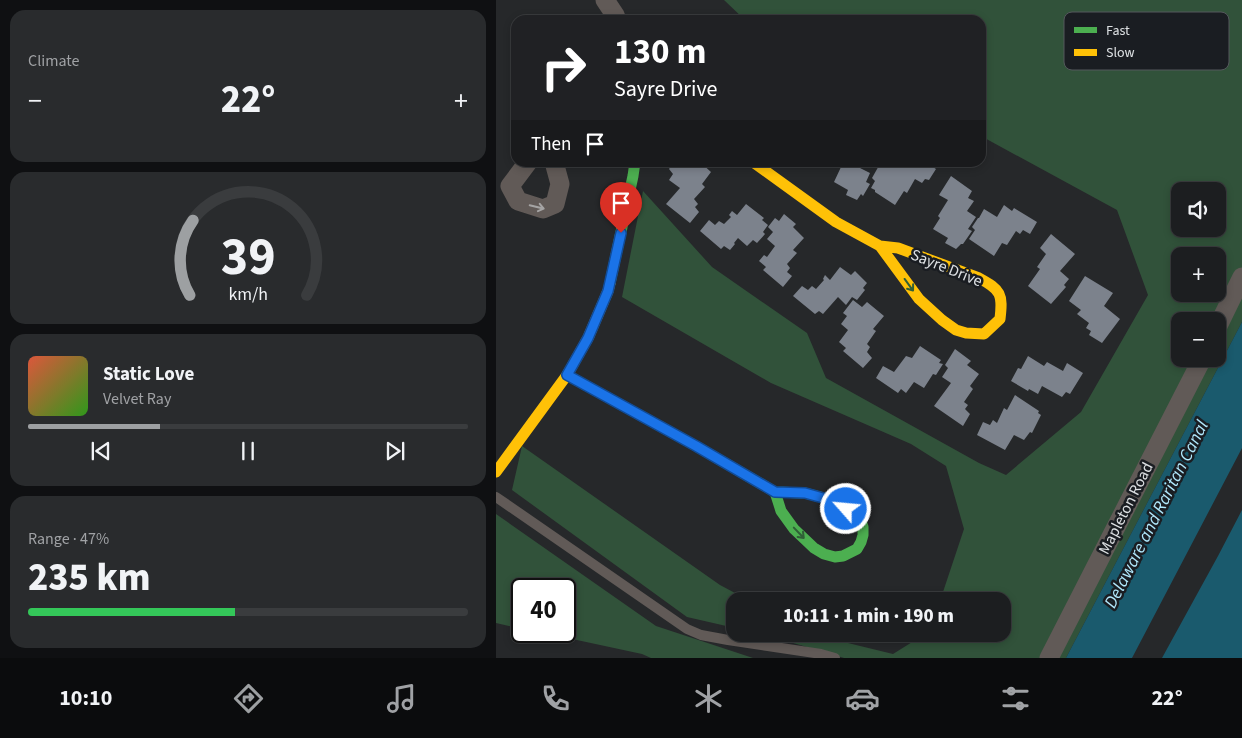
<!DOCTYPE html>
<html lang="en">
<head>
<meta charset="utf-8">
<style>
	body { margin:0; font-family:"Source Sans 3",sans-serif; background:#292b2d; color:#f1f3f6; height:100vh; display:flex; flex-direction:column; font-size:19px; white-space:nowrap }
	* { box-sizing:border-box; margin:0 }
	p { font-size:16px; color:#a0a2a5 }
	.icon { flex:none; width:28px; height:28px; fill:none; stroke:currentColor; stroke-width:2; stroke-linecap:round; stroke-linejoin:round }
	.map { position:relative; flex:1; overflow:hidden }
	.sheet { display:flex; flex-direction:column; gap:10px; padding:10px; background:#0f1012; width:496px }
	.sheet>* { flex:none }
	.guide { position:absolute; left:15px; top:15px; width:475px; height:152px; border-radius:15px; box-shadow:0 2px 8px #0003,0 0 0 1px #3a3c3e; background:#202124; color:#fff; overflow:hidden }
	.fabs { position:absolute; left:675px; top:182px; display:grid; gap:10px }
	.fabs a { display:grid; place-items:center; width:55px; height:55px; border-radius:10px; background:#1c1e20; box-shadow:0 2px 8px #0003,0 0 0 1px #3a3c3e; font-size:25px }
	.speed { position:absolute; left:15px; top:578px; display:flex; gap:10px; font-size:25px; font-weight:700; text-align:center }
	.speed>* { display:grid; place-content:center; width:65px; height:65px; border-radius:50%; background:#1c1e20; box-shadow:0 2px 8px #0003,0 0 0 1px #3a3c3e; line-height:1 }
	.speed .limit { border:2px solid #111; border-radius:8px; background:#fff; color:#111 }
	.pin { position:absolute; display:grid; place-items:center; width:42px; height:42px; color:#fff; margin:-51px -21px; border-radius:50% 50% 50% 0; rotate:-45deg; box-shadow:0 0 5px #0007 }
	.pin .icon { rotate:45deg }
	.me { position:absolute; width:55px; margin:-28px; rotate:297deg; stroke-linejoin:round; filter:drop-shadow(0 0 4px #0008) }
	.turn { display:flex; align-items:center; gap:18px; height:105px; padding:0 20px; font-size:22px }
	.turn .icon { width:65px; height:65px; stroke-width:2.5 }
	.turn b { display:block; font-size:35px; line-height:42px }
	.then { display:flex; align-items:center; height:48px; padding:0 20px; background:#0003; gap:10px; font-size:19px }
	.big { font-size:38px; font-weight:800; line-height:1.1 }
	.sheet .tile { flex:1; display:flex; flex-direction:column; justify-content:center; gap:8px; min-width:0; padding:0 18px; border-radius:15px; background:#292b2d }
	.sheet .dial { align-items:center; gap:0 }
	.dial svg { height:130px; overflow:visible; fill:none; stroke:#3a3c3e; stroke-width:7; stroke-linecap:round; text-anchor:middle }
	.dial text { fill:#f1f3f6; stroke:none }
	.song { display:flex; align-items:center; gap:15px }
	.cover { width:60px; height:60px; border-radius:8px; background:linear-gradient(135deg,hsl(10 70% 55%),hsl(110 70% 35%)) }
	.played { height:5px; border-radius:2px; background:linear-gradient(90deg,#9da0a2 30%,#3a3c3e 30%) }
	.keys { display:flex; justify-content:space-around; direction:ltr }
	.heat { display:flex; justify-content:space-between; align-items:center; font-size:28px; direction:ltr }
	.charge { height:8px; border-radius:4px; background:linear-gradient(90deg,#34c759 47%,#3a3c3e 0) }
	.trip { position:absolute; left:230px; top:592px; width:285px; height:50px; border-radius:15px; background:#1c1e20; box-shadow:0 2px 8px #0003,0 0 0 1px #3a3c3e; font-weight:800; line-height:50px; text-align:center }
	.tab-bar { display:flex; height:80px; justify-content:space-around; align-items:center; background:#0b0c0d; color:#a0a2a5 }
	.tab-bar .icon { width:35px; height:35px }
	.tab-bar .selected { color:#9da0a2 }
	.tab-bar b { font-size:22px; color:#f1f3f6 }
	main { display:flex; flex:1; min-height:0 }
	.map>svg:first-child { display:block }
</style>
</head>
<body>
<main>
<section class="sheet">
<div class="tile"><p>Climate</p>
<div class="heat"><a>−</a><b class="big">22°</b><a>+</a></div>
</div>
<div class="tile dial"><svg viewBox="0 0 100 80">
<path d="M14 69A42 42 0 1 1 86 69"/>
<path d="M14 69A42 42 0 0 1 16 23" stroke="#9da0a2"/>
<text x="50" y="56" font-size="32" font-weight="700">39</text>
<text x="50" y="72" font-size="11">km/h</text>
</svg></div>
<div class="tile">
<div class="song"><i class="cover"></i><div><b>Static Love</b><p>Velvet Ray</p></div></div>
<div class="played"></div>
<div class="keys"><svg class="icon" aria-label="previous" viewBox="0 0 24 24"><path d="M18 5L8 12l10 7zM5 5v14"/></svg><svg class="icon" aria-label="pause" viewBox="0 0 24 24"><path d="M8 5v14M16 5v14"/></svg><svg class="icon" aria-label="next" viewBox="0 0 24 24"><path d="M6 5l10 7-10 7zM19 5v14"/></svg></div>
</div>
<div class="tile"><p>Range · 47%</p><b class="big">235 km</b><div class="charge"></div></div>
</section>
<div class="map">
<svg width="746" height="658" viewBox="0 0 746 658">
	<rect width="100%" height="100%" fill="#26282a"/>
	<path fill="#31523a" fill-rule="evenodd" d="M 228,0 L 746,0 L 746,322 L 570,658 L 348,658 L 287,640 L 261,634 L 315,634 L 397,654 L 429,634 L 506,634 L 506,601 L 444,601 L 468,529 L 450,466 L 415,444 L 275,383 L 126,297 L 147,191 L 216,267 L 311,333 L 330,378 L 483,463 L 510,475 L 585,412 L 652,295 L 621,210 L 485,136 L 485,20 L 249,20 ZM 684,191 L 721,191 L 721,229 L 684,229 ZM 684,256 L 721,256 L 721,294 L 684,294 ZM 684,321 L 721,321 L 721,359 L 684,359 Z
		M 26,446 L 224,585 L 254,601 L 239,601 L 239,628 L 191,617 L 16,490 Z
		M 0,514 L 160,626 L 257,658 L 155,658 L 146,654 L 39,631 L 69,631 L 69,589 L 26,589 L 26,629 L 0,623 Z"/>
	<path fill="#1a5a6d" d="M 746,322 L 746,448 L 636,658 L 570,658 Z
		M 746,510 L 746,658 L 666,658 L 722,556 Z"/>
	<path fill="#7c828c" d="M 178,162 L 204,162 L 215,172 L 206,184 L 209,187 L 198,199 L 202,204 L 199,207 L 203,212 L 194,223 L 170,204 L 184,188 L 173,180 L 177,174 L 173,169 Z
		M 344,162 L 367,162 L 364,168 L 374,173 L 370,182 L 374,184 L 367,196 L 365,194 L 361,200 L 350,195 L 352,190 L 338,182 L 345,167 L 343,165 Z
		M 385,162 L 391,162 L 400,168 L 403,162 L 429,162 L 440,169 L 433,180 L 429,179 L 426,183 L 419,179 L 411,193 L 408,191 L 399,205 L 379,192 L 379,190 L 375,188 L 379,181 L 376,178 Z
		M 455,176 L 476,191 L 472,198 L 478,201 L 471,211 L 480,217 L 472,229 L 476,231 L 467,244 L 465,244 L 460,249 L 449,243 L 452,238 L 437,229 L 444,218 L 442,216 L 452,200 L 443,195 Z
		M 250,204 L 268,218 L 266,220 L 272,225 L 267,232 L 269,234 L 261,243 L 257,240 L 251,246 L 242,238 L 238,243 L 239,244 L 234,250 L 228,246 L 225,249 L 204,231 L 213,220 L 219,225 L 223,221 L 228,224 L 235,217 L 233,215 L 236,211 L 241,215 Z
		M 508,205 L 516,211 L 518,208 L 541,222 L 534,234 L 527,230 L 524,234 L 520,231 L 511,245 L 506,243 L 498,256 L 473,239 L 479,230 L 476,227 L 482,218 L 483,218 L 488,209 L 501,217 Z
		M 288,214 L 300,224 L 297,227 L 308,238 L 297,250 L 301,253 L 291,264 L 294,268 L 291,272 L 296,276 L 287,287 L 267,270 L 270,267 L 263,261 L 268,255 L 271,257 L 279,246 L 271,239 L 277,232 L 272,227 L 279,218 L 283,221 Z
		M 555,234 L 579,254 L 564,271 L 573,279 L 568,285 L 570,287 L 555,304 L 532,286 L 544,269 L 541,267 L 550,254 L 544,248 Z
		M 344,267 L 355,275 L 359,271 L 371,283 L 367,288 L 369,290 L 361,300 L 356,297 L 350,305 L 342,297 L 327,314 L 323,311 L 319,314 L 297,296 L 306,286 L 312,290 L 316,286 L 320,289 L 328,280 L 327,279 L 329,275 L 334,280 Z
		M 589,276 L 617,293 L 608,306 L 624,319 L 606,343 L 593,335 L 595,331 L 590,328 L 593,323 L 581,314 L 585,310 L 573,301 Z
		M 357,300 L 366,307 L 371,302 L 388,316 L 377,329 L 380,331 L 371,344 L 374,347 L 371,352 L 376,358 L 367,368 L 347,351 L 350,348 L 343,342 L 352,330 L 345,324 L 351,316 L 347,313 Z
		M 424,346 L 445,360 L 443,363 L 447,364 L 440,375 L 437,374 L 428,388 L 418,382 L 410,393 L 405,389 L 402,393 L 380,378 L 387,366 L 398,372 L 410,356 L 416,358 Z
		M 459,349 L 475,361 L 471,365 L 483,374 L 474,386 L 477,389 L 468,402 L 472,405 L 469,409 L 474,414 L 467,426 L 438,406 L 455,383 L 446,377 L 452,368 L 449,365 Z
		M 532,356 L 548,366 L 551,362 L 567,371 L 571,363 L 587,373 L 574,394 L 570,392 L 566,397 L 546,386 L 542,394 L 533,389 L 532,391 L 515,381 L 522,368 L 525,369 Z
		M 519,395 L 543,411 L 542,413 L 545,415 L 536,433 L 534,432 L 528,440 L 518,435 L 509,450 L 481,435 L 487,422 L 494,425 L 497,420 L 501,423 L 508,408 L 511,410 Z"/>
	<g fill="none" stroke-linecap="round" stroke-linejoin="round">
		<path stroke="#615a57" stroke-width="10" d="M 0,497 L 191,629 L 205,635 L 232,640 L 325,654 L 339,658"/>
		<path stroke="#615a57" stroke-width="19" d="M 109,0 L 119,15 L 121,20
			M 32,162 L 14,186 L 22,201 L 47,209 L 59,204 L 64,184 L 58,162
			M 721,328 L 746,277
			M 553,658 L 706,359"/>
		<path stroke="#4caf50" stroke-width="11" d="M 114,283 L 137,176 L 139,162
			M 71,375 L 200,446 L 279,492 L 309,493 L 339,501 L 365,521 L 367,527 L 367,535 L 365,542 L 361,549 L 347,556 L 339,557 L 328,554 L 318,548 L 298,529 L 285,511 L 279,492"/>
		<path stroke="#ffc107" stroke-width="11" d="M 257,162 L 340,222 L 384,246 L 402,248 L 483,278 C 505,290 507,294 504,319 L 488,334 L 470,333 L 460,330 L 446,320 L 423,299 L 384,246
			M 0,472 L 71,375 L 92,338 L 112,291 L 114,283"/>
	</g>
	<defs><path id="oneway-shaft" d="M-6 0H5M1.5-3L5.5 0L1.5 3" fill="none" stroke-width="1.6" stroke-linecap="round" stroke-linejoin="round" transform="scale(1.25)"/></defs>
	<use stroke="#a5a4a4" href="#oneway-shaft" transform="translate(41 207) rotate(14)"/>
	<g stroke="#305f37">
		<use href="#oneway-shaft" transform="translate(413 285) rotate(54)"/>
		<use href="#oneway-shaft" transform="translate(303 533) rotate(46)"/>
	</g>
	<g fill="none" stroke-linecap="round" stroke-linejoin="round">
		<g stroke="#114b97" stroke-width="12">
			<path id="route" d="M 125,233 L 112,291 L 92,338 L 71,375 L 200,446 L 279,492 L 309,493 L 338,501 L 350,509"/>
		</g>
		<use href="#route" stroke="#1a73e8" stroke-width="9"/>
	</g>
	<g text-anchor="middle" stroke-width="5" stroke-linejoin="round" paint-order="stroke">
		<g font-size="16" fill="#dde0e3" stroke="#1a1d22">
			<text transform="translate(451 267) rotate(22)" y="6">Sayre Drive</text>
			<text transform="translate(629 508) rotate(-63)" y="6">Mapleton Road</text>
		</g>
		<g font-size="18" font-style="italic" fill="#b1e8fc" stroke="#1a1d22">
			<text transform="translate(660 514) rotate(-63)" y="6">Delaware and Raritan Canal</text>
		</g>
	</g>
	<rect x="568" y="12" width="165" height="58" rx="8" fill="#1a1d22" stroke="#54585c" stroke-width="1"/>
	<rect x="578" y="27" width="23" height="6" fill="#4caf50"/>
	<rect x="578" y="49" width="23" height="7" fill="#ffc107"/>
	<g font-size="14" fill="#dde0e3">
		<text x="610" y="35">Fast</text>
		<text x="610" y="57">Slow</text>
	</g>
</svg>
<div class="fabs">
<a><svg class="icon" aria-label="sound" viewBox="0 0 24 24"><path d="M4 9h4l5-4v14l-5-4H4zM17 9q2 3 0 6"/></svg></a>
<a>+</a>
<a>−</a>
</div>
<div class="speed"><div class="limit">40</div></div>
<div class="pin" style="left:125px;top:233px;background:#d93025"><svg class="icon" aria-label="arrive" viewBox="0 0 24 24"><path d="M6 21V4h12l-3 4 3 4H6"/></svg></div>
<svg class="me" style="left:350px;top:509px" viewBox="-20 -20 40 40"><circle r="17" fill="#1a73e8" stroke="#fff" stroke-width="3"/><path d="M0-11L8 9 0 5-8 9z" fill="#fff"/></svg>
<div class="trip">10:11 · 1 min · 190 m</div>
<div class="guide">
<div class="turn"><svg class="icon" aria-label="right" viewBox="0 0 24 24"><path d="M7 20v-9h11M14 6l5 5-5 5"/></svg><div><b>130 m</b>Sayre Drive</div></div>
<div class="then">Then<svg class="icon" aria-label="arrive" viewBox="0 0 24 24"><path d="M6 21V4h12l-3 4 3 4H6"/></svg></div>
</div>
</div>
</main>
<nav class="tab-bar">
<b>10:10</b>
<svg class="icon selected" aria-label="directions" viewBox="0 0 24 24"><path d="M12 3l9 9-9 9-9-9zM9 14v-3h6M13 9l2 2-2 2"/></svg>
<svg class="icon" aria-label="music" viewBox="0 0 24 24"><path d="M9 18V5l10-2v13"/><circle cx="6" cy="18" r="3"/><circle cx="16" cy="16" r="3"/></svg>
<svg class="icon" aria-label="phone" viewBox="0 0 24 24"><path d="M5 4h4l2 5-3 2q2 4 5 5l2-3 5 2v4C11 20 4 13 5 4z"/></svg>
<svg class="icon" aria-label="climate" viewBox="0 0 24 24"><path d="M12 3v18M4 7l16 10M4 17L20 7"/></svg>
<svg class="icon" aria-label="car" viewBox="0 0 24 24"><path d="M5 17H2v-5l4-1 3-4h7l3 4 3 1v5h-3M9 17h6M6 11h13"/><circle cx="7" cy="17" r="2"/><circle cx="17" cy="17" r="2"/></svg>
<svg class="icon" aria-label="filters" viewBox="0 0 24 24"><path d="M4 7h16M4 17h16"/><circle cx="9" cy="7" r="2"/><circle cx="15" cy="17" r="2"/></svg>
<b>22°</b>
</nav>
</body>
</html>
